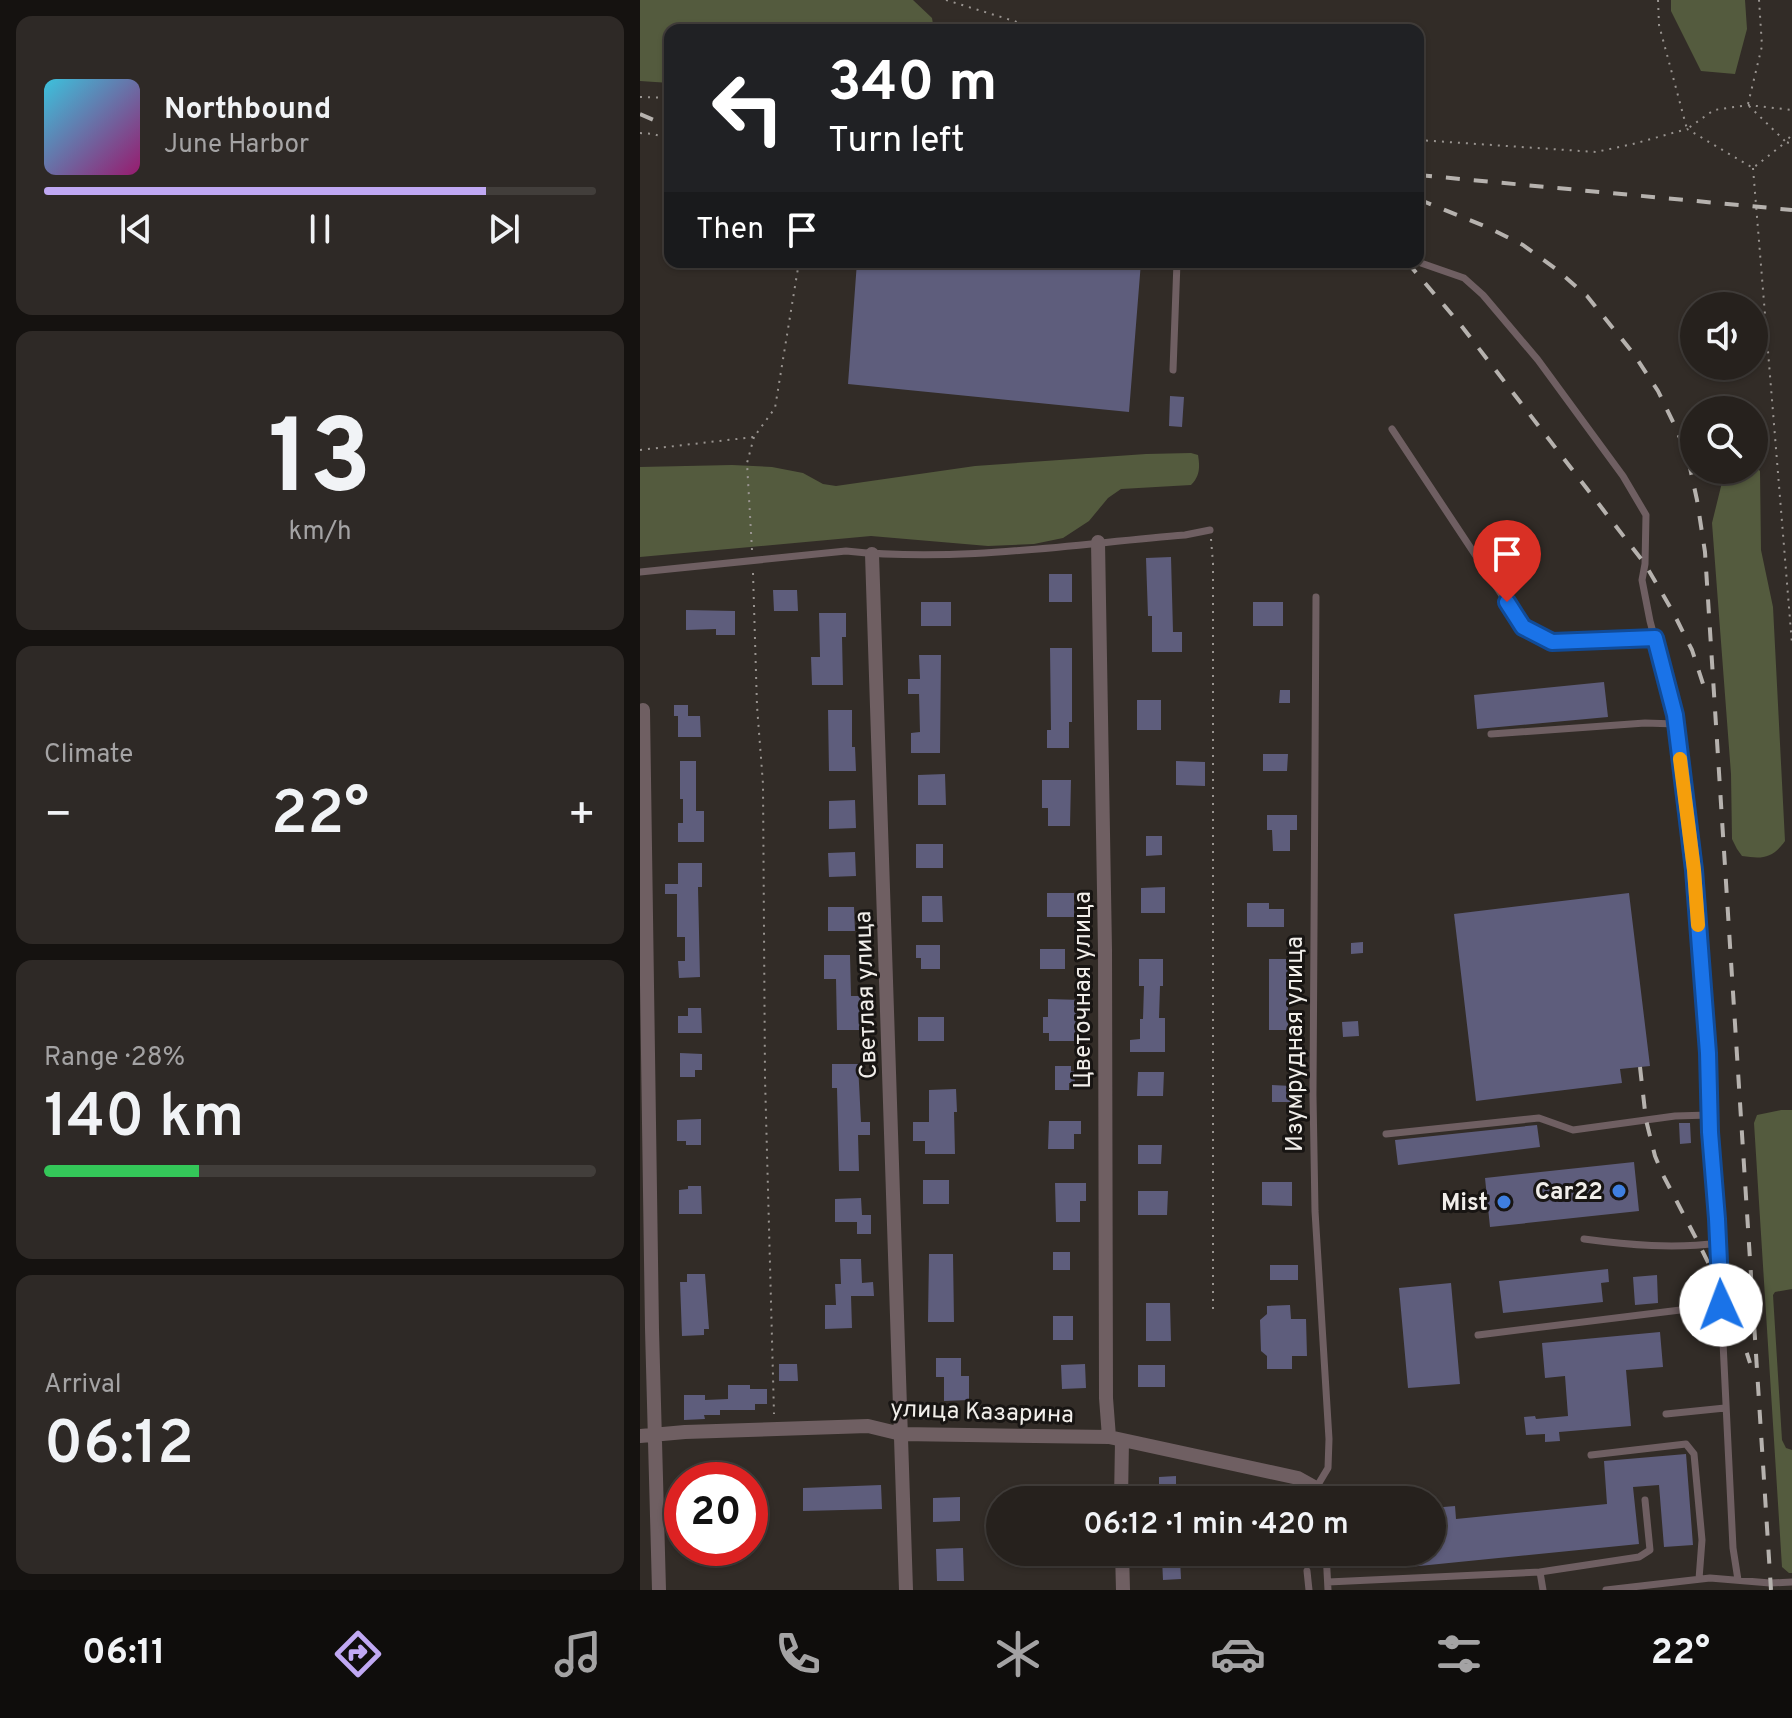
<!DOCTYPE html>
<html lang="en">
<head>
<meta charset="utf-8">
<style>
	body { margin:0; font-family:Overpass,sans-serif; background:#2e2926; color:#f1f3f6; height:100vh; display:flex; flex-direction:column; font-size:30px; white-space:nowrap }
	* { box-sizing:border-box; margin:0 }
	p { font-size:26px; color:#a4a3a4 }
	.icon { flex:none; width:44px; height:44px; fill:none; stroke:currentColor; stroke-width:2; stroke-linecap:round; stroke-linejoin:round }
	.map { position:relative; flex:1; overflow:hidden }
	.side { display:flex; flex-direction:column; gap:16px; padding:16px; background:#151210; width:640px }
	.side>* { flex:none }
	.top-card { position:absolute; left:24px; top:24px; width:760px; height:244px; border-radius:16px; box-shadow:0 2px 6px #0004,0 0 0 2px #423e3b; background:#202124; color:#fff; overflow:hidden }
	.fabs { position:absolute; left:1040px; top:292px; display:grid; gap:16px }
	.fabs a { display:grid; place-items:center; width:88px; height:88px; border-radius:50%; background:#26211d; box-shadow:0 2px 6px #0004,0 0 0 2px #423e3b; font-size:40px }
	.speed { position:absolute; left:24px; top:1462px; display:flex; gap:16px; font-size:40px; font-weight:700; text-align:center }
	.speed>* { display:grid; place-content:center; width:104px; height:104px; border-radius:50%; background:#26211d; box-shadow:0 2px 6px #0004,0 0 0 2px #423e3b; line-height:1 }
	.speed .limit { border:12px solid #d22; background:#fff; color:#111 }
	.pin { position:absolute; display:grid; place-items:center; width:68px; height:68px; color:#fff; margin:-82px -34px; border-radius:50% 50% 50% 0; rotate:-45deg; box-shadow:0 0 8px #0007 }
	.pin .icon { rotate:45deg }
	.me { position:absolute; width:88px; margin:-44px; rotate:358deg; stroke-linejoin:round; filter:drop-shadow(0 0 6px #0008) }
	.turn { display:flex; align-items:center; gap:28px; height:168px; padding:0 32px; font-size:36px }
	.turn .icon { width:104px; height:104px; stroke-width:2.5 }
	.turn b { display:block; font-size:56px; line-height:68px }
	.then { display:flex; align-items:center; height:76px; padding:0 32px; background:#0003; gap:16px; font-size:30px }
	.big { font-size:60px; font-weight:600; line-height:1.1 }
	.side .widget { flex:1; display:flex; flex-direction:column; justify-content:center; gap:12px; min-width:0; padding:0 28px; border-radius:16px; background:#2e2926 }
	.side .dial { align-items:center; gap:0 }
	.dial b { font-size:104px; line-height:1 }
	.song { display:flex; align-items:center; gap:24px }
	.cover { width:96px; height:96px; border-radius:12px; background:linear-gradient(135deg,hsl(190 70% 55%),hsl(320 70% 35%)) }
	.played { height:8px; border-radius:4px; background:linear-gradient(90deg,#c0a8f3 80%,#423e3b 80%) }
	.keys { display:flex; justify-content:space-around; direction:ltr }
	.heat { display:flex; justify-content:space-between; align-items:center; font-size:44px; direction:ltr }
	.charge { height:12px; border-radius:6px; background:linear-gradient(90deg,#34c759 28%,#423e3b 0) }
	.trip { position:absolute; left:346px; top:1486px; width:460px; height:80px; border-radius:40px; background:#26211d; box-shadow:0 2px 6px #0004,0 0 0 2px #423e3b; font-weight:600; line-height:80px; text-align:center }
	.tab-bar { display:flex; height:128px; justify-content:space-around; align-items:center; background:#0f0d0c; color:#a4a3a4 }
	.tab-bar .icon { width:56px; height:56px }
	.tab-bar .active { color:#c0a8f3 }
	.tab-bar b { font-size:36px; color:#f1f3f6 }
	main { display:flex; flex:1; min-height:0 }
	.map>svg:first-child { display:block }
</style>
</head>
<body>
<main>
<section class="side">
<div class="widget">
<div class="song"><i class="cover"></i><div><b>Northbound</b><p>June Harbor</p></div></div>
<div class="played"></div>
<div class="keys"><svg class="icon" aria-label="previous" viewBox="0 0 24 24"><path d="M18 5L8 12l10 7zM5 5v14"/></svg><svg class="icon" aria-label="pause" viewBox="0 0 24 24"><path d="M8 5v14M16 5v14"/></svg><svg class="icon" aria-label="next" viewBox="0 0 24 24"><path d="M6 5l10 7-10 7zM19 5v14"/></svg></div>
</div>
<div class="widget dial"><b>13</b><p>km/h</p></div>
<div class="widget"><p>Climate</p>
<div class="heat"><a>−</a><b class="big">22°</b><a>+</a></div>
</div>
<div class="widget"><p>Range · 28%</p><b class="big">140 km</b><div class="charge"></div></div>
<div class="widget"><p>Arrival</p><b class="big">06:12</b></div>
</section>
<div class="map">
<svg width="1152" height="1590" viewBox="0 0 1152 1590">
	<rect width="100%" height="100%" fill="#322c27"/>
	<path fill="#545b3e" d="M 0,0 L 273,0 L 292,18 L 294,30 L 30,30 L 30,83 L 0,81 Z
		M 1031,0 L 1105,0 L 1107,29 L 1095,74 L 1061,71 L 1031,11 Z
		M 551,453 L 558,455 C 560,467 560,476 551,485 L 481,489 L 468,498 L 449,521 L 423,538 L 394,544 L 348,546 L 231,536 L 0,557 L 0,467 L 92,465 L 132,467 L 163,473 L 183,484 L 196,486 L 335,466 L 506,454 Z
		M 1114,465 L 1120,471 L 1121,550 L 1133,607 L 1145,841 C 1132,859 1122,859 1102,856 L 1097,849 L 1092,839 L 1091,774 L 1072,523 L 1085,470 L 1114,470 Z
		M 1141,1110 L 1152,1110 L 1152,1289 L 1135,1292 L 1133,1295 L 1142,1440 L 1146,1448 L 1152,1450 L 1152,1573 L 1149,1573 L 1142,1567 L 1114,1123 L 1117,1115 Z"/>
	<path fill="#5e5d7c" d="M 217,262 L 501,262 L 489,412 L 208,384 Z
		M 530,396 L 544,397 L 542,427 L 529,426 Z
		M 531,557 L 533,632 L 542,632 L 542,652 L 512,652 L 512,616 L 508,616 L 506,558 Z
		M 409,574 L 432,574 L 432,602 L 409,602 Z
		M 133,590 L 157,590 L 158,611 L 134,611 Z
		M 281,602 L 311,602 L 311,626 L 281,626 Z
		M 613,602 L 643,602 L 643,626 L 613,626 Z
		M 46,610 L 95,611 L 95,635 L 76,635 L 76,629 L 46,630 Z
		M 179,613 L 206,613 L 206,637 L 202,637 L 203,685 L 172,685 L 171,657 L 180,657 Z
		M 410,648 L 432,648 L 432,722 L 429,722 L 429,748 L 407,748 L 407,730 L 411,730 Z
		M 279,655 L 301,655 L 300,753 L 271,753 L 271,733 L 280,732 L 279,694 L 268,694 L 268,679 L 280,679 Z
		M 964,682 L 968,717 L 837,729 L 834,695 Z
		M 640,690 L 650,690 L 650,703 L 639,703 Z
		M 497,700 L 521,700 L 521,730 L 497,730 Z
		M 34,705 L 48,705 L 48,716 L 60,716 L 61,737 L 38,737 L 38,716 L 34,716 Z
		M 188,710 L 212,710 L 212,747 L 215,747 L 216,771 L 189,771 Z
		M 623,754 L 648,754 L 647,771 L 623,771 Z
		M 40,761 L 56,761 L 56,811 L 64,811 L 64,842 L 38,842 L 38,823 L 43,823 L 43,799 L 40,799 Z
		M 536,761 L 565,762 L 565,786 L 536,785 Z
		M 305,774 L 306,805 L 278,805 L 278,775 Z
		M 402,780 L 431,780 L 430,826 L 408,826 L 408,808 L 402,808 Z
		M 215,800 L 216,828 L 189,829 L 189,801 Z
		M 627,815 L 657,815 L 657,830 L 650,830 L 650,851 L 633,851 L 632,830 L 627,830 Z
		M 506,836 L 522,836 L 522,855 L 506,856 Z
		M 276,844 L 303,844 L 303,868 L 276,868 Z
		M 215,852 L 216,876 L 189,877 L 188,853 Z
		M 38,863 L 62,863 L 62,887 L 58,887 L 60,977 L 39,978 L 38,961 L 45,961 L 45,937 L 37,937 L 37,894 L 25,894 L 25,884 L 38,884 Z
		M 525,887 L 525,913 L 501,913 L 501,888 Z
		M 407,893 L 434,893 L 434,917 L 407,917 Z
		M 989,893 L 1010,1066 L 980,1069 L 982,1083 L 836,1101 L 814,914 Z
		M 282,896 L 302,896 L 303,922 L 282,922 Z
		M 607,903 L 629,903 L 629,909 L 644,909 L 644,927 L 607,927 Z
		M 188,907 L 214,907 L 215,931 L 188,931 Z
		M 723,942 L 723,953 L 711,954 L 711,943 Z
		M 276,945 L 300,945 L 300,969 L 281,969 L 281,958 L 276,958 Z
		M 400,949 L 425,949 L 425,969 L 400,969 Z
		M 184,955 L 210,955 L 211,996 L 221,996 L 221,1030 L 197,1030 L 196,979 L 184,979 Z
		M 499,959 L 523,959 L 523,986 L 520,986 L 519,1018 L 525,1018 L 525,1052 L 490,1052 L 490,1040 L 500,1039 L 500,1019 L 503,1019 L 504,986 L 499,986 Z
		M 629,959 L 650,959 L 650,986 L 648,986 L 648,1030 L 629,1030 Z
		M 408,999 L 442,1000 L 441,1035 L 435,1035 L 435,1041 L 409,1041 L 409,1033 L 403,1033 L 403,1017 L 408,1017 Z
		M 48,1008 L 61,1008 L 62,1033 L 38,1033 L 38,1016 L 48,1016 Z
		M 278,1017 L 304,1017 L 304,1041 L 278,1041 Z
		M 718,1021 L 719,1036 L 703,1037 L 702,1022 Z
		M 40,1053 L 62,1054 L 62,1070 L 55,1070 L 55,1077 L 40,1077 Z
		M 192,1064 L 218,1064 L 221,1122 L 230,1122 L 230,1135 L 218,1135 L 219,1171 L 199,1171 L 197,1088 L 192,1088 Z
		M 415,1066 L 431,1066 L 431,1071 L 434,1071 L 435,1083 L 429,1083 L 429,1090 L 415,1090 Z
		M 498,1072 L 524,1072 L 523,1096 L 497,1096 Z
		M 632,1085 L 652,1086 L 652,1102 L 632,1102 Z
		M 316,1089 L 317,1112 L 314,1112 L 315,1154 L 285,1154 L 285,1141 L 273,1141 L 273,1122 L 289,1122 L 289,1090 Z
		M 61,1119 L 61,1145 L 46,1145 L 46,1141 L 37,1141 L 37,1120 Z
		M 409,1121 L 441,1121 L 441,1134 L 434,1134 L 434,1149 L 408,1149 Z
		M 1039,1123 L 1050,1123 L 1051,1143 L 1040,1144 Z
		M 897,1125 L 900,1147 L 758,1165 L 755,1140 Z
		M 498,1145 L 522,1145 L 521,1164 L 498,1164 Z
		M 994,1162 L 999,1211 L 850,1227 L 845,1178 Z
		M 283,1180 L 309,1180 L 309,1204 L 283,1204 Z
		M 622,1182 L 652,1182 L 652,1206 L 622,1205 Z
		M 415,1183 L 446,1183 L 446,1201 L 440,1201 L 440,1222 L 416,1222 Z
		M 48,1186 L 61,1186 L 62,1214 L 39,1214 L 39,1190 L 48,1189 Z
		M 498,1191 L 528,1191 L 527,1215 L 498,1215 Z
		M 221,1198 L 222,1215 L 231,1215 L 231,1234 L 217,1234 L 217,1222 L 195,1222 L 195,1199 Z
		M 413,1252 L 430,1252 L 430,1270 L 413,1270 Z
		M 289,1254 L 313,1254 L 314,1322 L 288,1322 Z
		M 200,1259 L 221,1259 L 222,1283 L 233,1282 L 234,1296 L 211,1296 L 212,1328 L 185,1329 L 185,1305 L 196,1305 L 195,1284 L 201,1284 Z
		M 630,1265 L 658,1265 L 658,1280 L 630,1280 Z
		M 968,1269 L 969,1282 L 961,1283 L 963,1302 L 863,1313 L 859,1281 Z
		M 47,1274 L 65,1274 L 69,1329 L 64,1329 L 64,1335 L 42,1336 L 40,1282 L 47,1282 Z
		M 1017,1275 L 1018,1303 L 995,1305 L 993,1277 Z
		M 811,1283 L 820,1384 L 768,1388 L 759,1288 Z
		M 506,1303 L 530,1303 L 531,1341 L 506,1341 Z
		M 650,1305 L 651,1319 L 666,1319 L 667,1356 L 652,1356 L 652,1369 L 627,1369 L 627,1356 L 621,1351 L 620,1320 L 627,1314 L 627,1306 Z
		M 413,1316 L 433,1316 L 433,1340 L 413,1340 Z
		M 1020,1332 L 1023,1367 L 986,1370 L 991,1426 L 919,1432 L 920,1441 L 905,1442 L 905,1434 L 886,1435 L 884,1417 L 895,1416 L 896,1419 L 928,1416 L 925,1376 L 905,1378 L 902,1343 Z
		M 296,1358 L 321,1358 L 321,1376 L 329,1376 L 329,1400 L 304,1401 L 304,1377 L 296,1377 Z
		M 139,1364 L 157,1364 L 158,1381 L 139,1381 Z
		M 445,1364 L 446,1388 L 422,1389 L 421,1365 Z
		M 498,1365 L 525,1365 L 525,1387 L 498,1387 Z
		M 88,1385 L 110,1385 L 110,1389 L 127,1389 L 127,1404 L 115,1404 L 115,1410 L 80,1410 L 80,1415 L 64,1415 L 65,1419 L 44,1420 L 44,1395 L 65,1395 L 65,1400 L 88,1399 Z
		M 1046,1454 L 1053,1545 L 1024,1547 L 1019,1485 L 993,1487 L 999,1544 L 769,1567 L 768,1552 L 792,1552 L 792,1508 L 815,1506 L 816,1519 L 967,1504 L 964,1461 Z
		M 536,1476 L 536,1486 L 541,1486 L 541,1500 L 515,1500 L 514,1486 L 519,1486 L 519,1477 Z
		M 241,1485 L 242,1509 L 163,1511 L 163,1488 Z
		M 320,1497 L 320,1521 L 293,1522 L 293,1498 Z
		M 323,1548 L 324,1581 L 297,1581 L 296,1549 Z
		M 426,1552 L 447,1552 L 448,1564 L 426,1564 Z
		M 607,1552 L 627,1552 L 624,1568 L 605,1564 Z
		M 522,1559 L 540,1559 L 541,1579 L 523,1580 Z"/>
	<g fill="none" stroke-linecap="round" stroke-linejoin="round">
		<path stroke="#999490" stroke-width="2" stroke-dasharray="2 6" stroke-linecap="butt" d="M 306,0 L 403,30
			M 1018,0 L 1019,25 L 1047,129 L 1074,110 L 1108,105 L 1152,110
			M 0,97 L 30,98
			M 1108,104 L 1122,46 L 1119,0
			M 1109,106 L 1146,142 L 1152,134
			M 0,133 L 14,134 L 30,140
			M 778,140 L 956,152 L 993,144 L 1047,129 L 1113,168 L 1146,142 L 1152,144
			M 1113,168 L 1152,644
			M 0,450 L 114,437 L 135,408 L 159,262
			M 571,539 L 573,563 L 573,1313
			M 112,550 L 107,463 L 114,437
			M 113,573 L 117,706 L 123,784 L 125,1078 L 134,1414"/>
		<path stroke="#6f5f62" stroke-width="7" d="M 778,262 L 824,278 L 843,295 L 898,360 L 983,476 L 1006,515 L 1005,564 L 1002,580 L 1010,621 L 1035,715 L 1054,870 L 1068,1053 L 1070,1132 L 1077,1219 L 1093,1548 L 1098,1580
			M 533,370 L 537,262
			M 752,429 L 883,627 L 912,642 L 1015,638
			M 0,572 L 206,551 C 319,563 433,544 545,535 L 570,530
			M 676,597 L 673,1095 L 675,1211 L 689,1439 L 688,1468 L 676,1488
			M 851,734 L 1005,723 L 1036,724
			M 746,1134 L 899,1118 L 933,1130 L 1035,1116 L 1069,1115
			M 944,1239 C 989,1245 1034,1249 1079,1243
			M 838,1335 L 1081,1305
			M 1026,1414 L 1085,1408
			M 951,1455 L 1046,1444 L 1054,1454 L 1062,1540 L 1059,1579
			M 686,1552 L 688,1590
			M 667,1571 L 669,1590
			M 900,1572 L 903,1590
			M 688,1582 L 900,1572 L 999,1557 L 1010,1550 L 1005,1500
			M 966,1590 L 1070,1578 L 1130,1583 L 1152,1582"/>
		<path stroke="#6f5f62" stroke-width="14" d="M 458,542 L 465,949 L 466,1398 L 469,1437
			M 232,554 L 266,1590
			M 3,710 L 12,1329 L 19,1590
			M 0,1436 L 45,1432 L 228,1426 L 261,1434 L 469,1437 L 658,1478 L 676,1488
			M 481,1500 L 482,1441
			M 482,1552 L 483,1590"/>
		<path stroke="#b6b2ae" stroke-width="4" stroke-dasharray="14 14" stroke-linecap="butt" d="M 0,114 L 30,127
			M 778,175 L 1152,210
			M 778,199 L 849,228 L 883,245 L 916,269 L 947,296 L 993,353 L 1018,391 L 1034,424 L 1047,454 L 1057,500 L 1065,552 L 1131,1590
			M 767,262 L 820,324 L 1005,564 L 1033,612 L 1052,650 L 1066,693
			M 1000,1067 L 1006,1120 L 1015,1156 L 1023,1175 L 1060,1246 L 1097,1322 L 1110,1363"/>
	</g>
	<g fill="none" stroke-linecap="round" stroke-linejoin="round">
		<g stroke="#114b97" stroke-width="20">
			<path id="route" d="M 867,602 L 883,627 L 912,642 L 1015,638 L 1035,715 L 1054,870 L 1068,1053 L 1070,1132 L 1077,1219 L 1081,1305"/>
		</g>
		<use href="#route" stroke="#1a73e8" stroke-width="14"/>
		<path stroke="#f59e0b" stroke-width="14" d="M 1040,759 L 1054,870 L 1058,925"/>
	</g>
	<g fill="#3f7fe0" stroke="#181513" stroke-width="3">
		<circle cx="979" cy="1191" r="8"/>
		<circle cx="864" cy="1202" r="8"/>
	</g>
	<g text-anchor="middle" stroke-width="6" stroke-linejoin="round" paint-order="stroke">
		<g font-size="24" fill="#f1eeea" stroke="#181513">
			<text transform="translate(442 990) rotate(-90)" y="8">Цветочная улица</text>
			<text transform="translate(225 995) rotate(-92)" y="8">Светлая улица</text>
			<text transform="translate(654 1044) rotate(-90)" y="8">Изумрудная улица</text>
			<text transform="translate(342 1411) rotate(2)" y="8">улица Казарина</text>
		</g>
		<g font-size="24" font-weight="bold" fill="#f1eeea" stroke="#181513" text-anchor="end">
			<text x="963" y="1199">Car22</text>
			<text x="848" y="1210">Mist</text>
		</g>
	</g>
</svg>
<div class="fabs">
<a><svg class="icon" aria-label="sound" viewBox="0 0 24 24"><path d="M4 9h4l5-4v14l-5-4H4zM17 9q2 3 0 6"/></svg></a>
<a><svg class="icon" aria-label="search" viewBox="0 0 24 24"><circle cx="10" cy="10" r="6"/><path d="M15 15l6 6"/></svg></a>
</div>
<div class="speed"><div class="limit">20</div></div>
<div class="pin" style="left:867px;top:602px;background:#d93025"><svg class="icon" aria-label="arrive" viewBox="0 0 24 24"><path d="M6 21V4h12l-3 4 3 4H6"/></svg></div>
<svg class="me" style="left:1081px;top:1305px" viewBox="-20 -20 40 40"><circle r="19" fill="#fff"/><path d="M0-13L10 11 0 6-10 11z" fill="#1a73e8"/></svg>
<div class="trip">06:12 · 1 min · 420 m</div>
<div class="top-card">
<div class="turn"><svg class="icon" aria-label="left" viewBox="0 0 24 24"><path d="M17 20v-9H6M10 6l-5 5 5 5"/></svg><div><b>340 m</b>Turn left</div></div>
<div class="then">Then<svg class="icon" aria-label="arrive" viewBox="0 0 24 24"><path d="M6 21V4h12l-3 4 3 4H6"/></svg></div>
</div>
</div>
</main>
<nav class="tab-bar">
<b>06:11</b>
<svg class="icon active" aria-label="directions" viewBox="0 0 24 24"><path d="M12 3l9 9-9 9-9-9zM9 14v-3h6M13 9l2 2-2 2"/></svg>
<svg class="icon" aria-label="music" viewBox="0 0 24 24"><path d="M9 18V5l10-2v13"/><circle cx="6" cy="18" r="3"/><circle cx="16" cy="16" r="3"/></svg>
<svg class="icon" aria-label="phone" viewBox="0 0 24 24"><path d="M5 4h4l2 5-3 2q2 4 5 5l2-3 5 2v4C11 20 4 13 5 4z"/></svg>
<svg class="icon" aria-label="climate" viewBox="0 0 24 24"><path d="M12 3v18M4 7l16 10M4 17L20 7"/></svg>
<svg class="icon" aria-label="car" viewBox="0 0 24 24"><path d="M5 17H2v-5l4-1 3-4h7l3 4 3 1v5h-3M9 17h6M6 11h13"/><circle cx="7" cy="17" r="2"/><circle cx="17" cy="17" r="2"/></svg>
<svg class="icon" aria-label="filters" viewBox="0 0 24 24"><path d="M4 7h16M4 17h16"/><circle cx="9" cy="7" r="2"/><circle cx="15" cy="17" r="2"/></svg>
<b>22°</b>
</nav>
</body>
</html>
